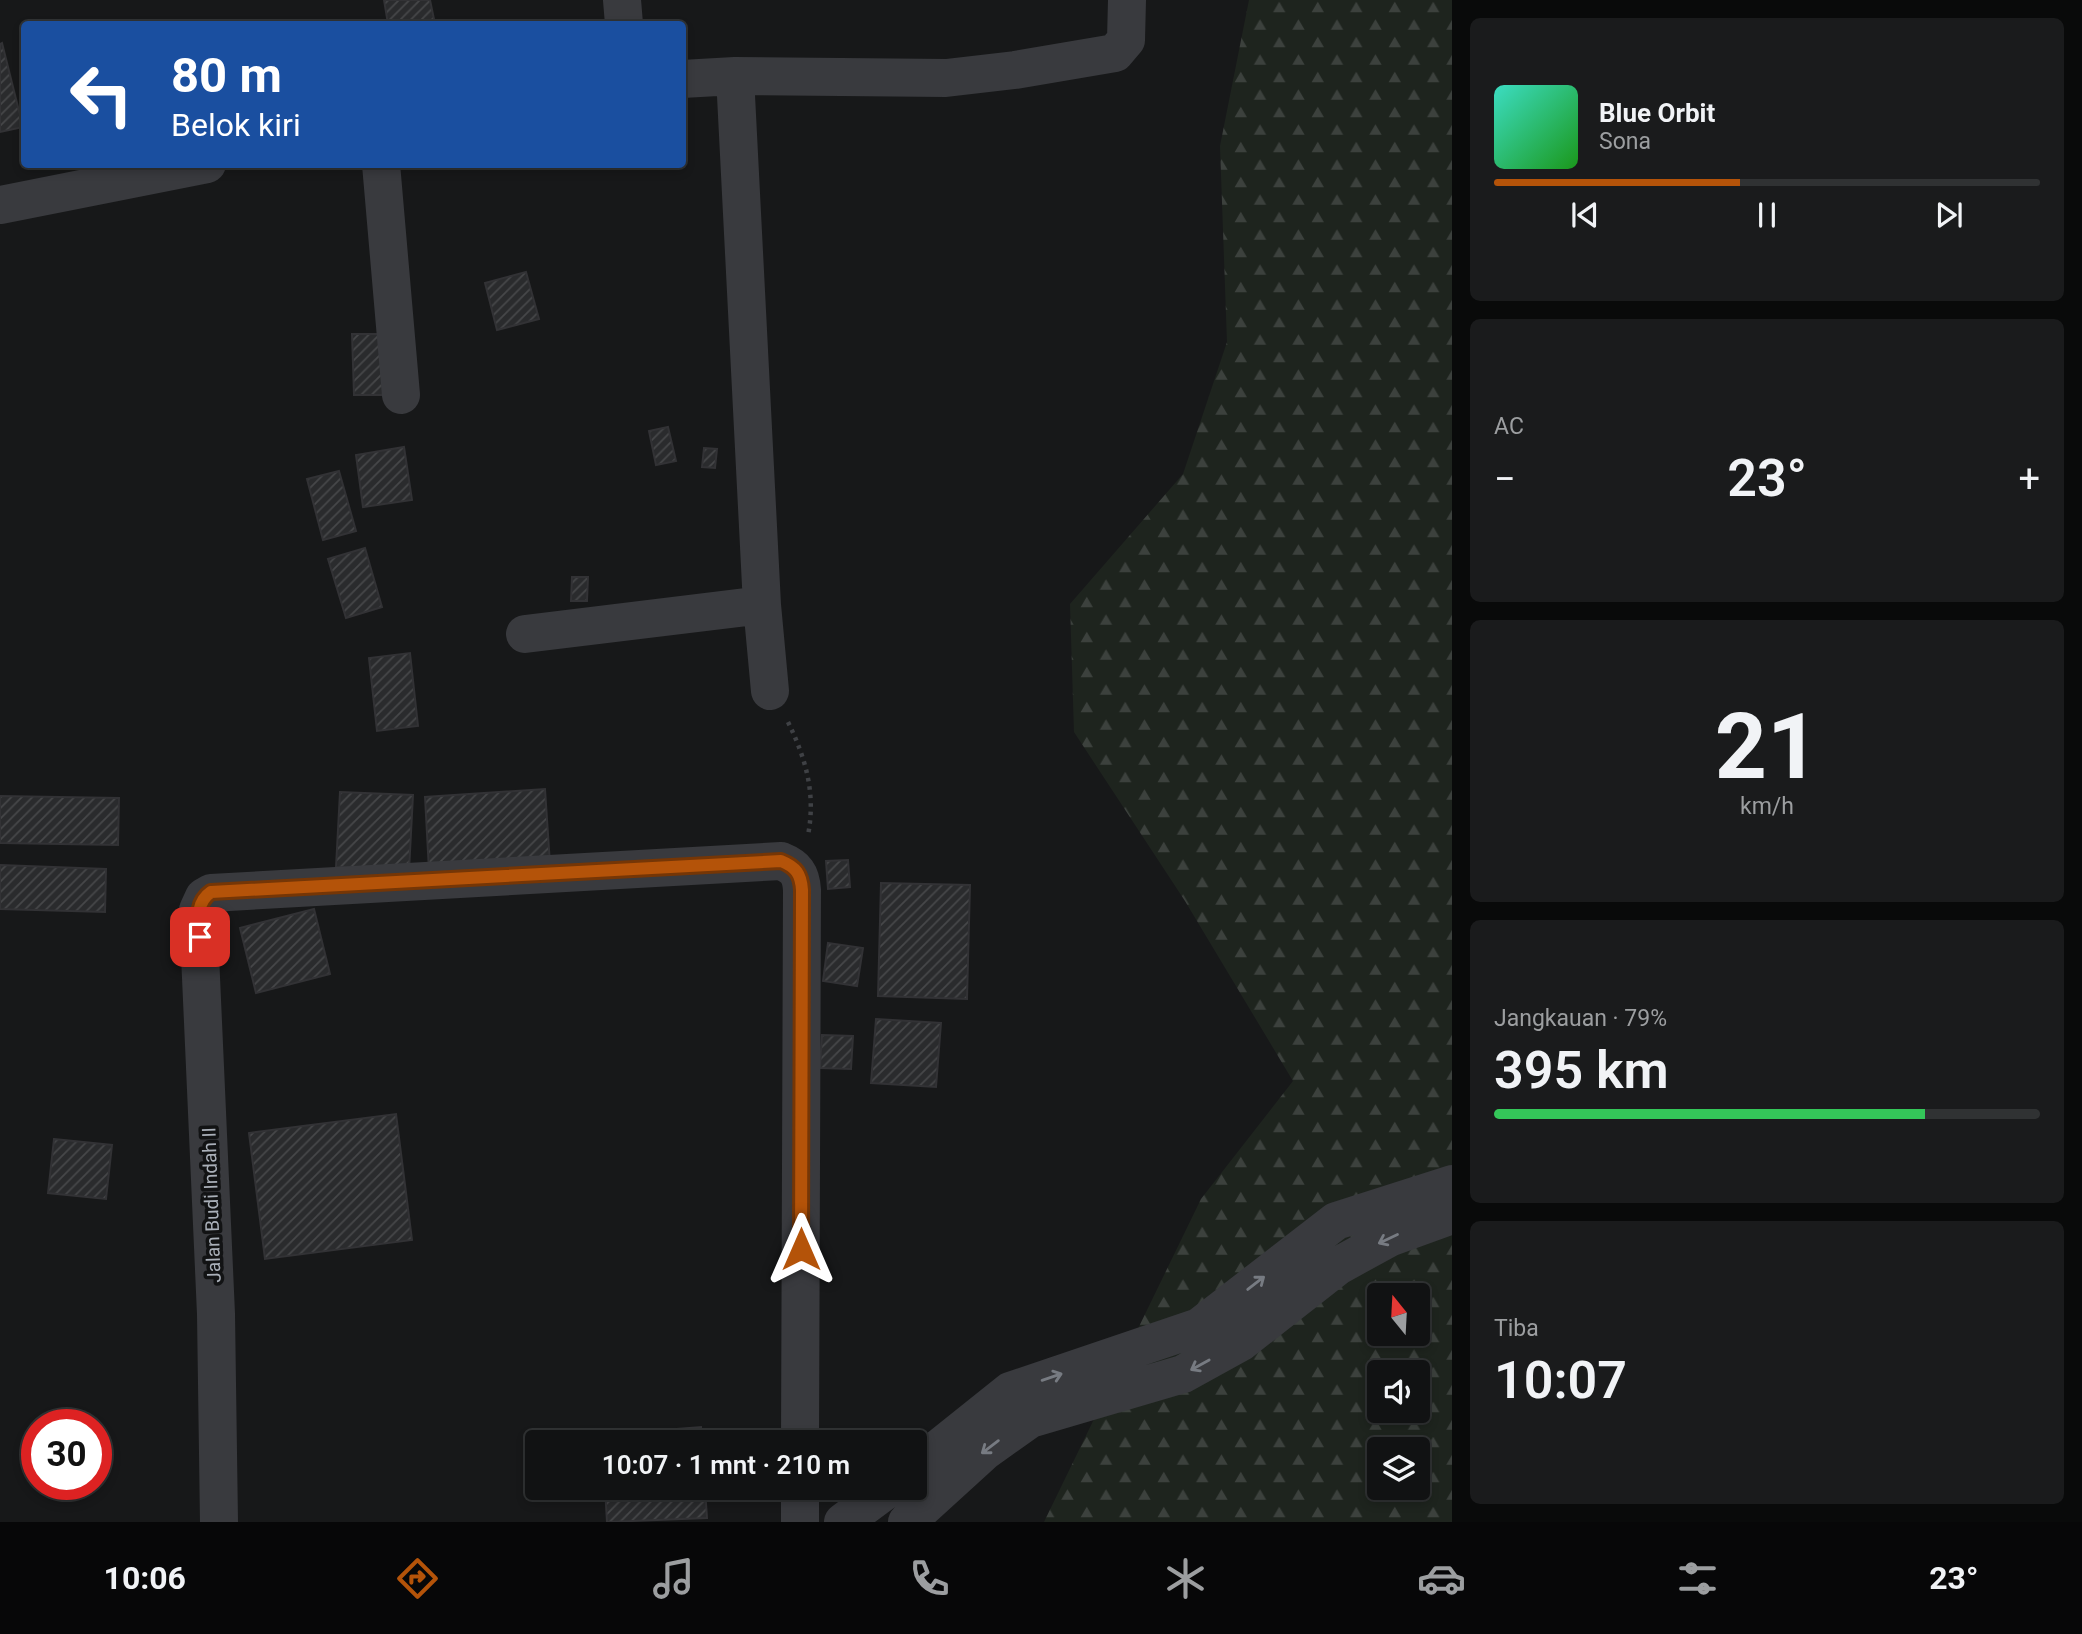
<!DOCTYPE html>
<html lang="id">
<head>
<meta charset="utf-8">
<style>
	body { margin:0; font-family:Roboto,sans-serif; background:#1a1b1c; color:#f1f3f6; height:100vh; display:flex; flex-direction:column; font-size:26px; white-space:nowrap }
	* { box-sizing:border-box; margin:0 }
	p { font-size:23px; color:#9c9ea0 }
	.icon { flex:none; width:38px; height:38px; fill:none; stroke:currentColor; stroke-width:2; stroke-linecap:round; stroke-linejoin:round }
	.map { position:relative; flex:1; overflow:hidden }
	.side { display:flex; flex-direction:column; gap:18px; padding:18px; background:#090a0a; width:630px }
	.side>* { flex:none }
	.top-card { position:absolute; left:21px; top:21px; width:665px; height:147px; border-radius:7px; box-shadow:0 4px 10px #0003,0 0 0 2px #303233; background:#1a4fa0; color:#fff; overflow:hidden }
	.needle { width:46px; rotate:342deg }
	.tools { position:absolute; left:1367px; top:1283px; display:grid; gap:14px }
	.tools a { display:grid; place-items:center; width:63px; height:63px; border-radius:7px; background:#111213; box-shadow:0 4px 10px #0003,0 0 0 2px #303233; font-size:35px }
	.speed { position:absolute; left:21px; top:1409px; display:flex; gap:14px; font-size:35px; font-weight:700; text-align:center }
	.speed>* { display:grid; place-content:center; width:91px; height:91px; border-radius:50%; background:#111213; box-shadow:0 4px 10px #0003,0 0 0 2px #303233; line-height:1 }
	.speed .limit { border:10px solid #d22; background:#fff; color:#111 }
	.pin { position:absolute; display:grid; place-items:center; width:60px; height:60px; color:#fff; margin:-30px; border-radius:14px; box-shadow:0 4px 10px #0006 }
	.me { position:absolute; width:77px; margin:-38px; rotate:0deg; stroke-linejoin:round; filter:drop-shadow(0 0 5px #0008) }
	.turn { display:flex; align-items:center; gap:24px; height:147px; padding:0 35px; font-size:32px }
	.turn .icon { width:91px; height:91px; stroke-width:2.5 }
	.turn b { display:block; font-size:49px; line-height:60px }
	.big { font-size:52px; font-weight:600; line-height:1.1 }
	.side .tile { flex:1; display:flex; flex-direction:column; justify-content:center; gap:10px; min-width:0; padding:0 24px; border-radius:10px; background:#1a1b1c }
	.side .dial { align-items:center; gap:0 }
	.dial b { font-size:91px; line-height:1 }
	.song { display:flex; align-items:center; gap:21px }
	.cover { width:84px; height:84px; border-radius:10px; background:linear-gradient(135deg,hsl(170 70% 55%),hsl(120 70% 35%)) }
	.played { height:7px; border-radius:4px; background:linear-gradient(90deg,#b45309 45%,#303233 45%) }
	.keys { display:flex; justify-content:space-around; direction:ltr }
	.heat { display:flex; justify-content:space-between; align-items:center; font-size:38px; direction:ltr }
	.charge { height:10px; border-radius:5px; background:linear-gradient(90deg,#34c759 79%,#303233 0) }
	.trip { position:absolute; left:525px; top:1430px; width:402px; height:70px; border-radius:7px; background:#111213; box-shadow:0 4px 10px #0003,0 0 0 2px #303233; font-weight:600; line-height:70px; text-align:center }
	.dock { display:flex; height:112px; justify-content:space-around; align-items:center; background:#070708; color:#9c9ea0 }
	.dock .icon { width:49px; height:49px }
	.dock .active { color:#b45309 }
	.dock b { font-size:32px; color:#f1f3f6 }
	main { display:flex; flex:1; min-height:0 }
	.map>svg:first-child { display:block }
</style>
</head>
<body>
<main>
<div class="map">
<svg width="1452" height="1522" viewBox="0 0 1452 1522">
	<defs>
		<pattern id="forest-firs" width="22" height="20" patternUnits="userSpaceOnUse" patternTransform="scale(1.75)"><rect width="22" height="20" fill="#1e241e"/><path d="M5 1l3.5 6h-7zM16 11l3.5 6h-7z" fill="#3c413d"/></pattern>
		<pattern id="building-hatch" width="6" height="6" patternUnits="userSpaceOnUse" patternTransform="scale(1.75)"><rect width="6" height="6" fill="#2a2b2d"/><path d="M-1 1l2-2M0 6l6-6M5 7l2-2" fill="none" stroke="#464749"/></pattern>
	</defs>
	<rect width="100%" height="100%" fill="#171819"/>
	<path fill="url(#forest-firs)" fill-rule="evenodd" d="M 1249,0 L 1452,0 L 1452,1522 L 1044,1522 L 1201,1199 L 1293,1081 L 1185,901 L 1074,732 L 1070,604 L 1183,474 L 1227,342 L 1220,146 ZM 1379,1295 L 1418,1295 L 1418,1334 L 1379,1334 ZM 1379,1372 L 1418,1372 L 1418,1410 L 1379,1410 ZM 1379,1449 L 1418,1449 L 1418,1488 L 1379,1488 Z"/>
	<path fill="url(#building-hatch)" stroke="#323235" stroke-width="2" d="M 384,0 L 430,0 L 435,24 L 388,24 Z
		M 2,43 L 23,127 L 0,132 L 0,44 Z
		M 526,272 L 539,319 L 497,330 L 485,283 Z
		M 352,334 L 381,334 L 383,395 L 354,395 Z
		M 668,427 L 676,461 L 656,465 L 649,431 Z
		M 404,447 L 412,500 L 363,507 L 356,455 Z
		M 704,448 L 717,449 L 715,468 L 702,467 Z
		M 339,471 L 356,531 L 323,540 L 307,479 Z
		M 365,548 L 382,607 L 346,618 L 328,559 Z
		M 572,577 L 588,577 L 587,601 L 571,601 Z
		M 410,653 L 418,726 L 377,731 L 369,658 Z
		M 545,789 L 550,864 L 429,871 L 425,797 Z
		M 340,792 L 413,795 L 409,871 L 336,867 Z
		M 0,796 L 119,798 L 118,845 L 0,843 Z
		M 848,860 L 850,887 L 828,889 L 826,861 Z
		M 0,865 L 106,869 L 105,912 L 0,909 Z
		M 881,883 L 970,885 L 967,999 L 878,996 Z
		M 314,909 L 330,974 L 256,993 L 240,928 Z
		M 828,943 L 863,948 L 857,986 L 823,981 Z
		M 876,1019 L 941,1023 L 936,1087 L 871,1083 Z
		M 822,1035 L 853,1036 L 851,1069 L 820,1068 Z
		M 396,1114 L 412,1240 L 265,1259 L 249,1133 Z
		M 54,1139 L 112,1145 L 106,1199 L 48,1193 Z
		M 701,1427 L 702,1442 L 601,1442 L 601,1435 Z
		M 605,1488 L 705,1488 L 707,1518 L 607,1522 Z"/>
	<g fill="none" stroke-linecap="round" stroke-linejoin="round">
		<path stroke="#3f4145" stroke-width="4.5" stroke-dasharray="3.5 5" stroke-linecap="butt" d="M 788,722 C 806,759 816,794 808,835"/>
		<path stroke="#393a3e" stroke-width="38" d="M 622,0 L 624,24
			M 735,76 L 946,78 L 1015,70 L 1115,53 L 1126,40 L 1127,0
			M 682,79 L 735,76 L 762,605 L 770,691
			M 381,164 L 401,395
			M 0,205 L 207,164
			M 525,634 L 762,605
			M 915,1467 L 1010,1391 L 1199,1327 L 1336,1221 L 1452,1184
			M 219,1522 L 216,1314 L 198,910 L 204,897 L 211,893 L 781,861 C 796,867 801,874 802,890 L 800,1442
			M 800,1522 L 800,1488
			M 843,1522 L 889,1488
			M 907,1522 L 985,1451 L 1030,1419 L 1183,1374 L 1241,1342 L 1338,1266 L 1389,1238 L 1452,1215"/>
	</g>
	<defs><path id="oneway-shaft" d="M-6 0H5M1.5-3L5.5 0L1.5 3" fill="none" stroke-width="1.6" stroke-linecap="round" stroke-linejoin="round" transform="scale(1.75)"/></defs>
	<g stroke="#777b82">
		<use href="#oneway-shaft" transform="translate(1388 1239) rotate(155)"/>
		<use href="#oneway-shaft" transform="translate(1256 1283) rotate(-38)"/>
		<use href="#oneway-shaft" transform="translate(1200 1365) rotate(151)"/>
		<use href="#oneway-shaft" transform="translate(1052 1377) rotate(-19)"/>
		<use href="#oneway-shaft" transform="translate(990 1447) rotate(143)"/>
	</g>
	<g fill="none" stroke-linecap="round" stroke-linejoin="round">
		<g stroke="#753606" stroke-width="18">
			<path id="route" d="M 200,937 C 199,921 195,903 211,892 L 781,861 C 796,867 801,874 802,890 L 801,1249"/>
		</g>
		<use href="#route" stroke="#b45309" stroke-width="12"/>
	</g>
	<g text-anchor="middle" stroke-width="7" stroke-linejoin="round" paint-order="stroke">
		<g font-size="19" fill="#aab0b9" stroke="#121314">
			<text transform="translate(211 1205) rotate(-92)" y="7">Jalan Budi Indah II</text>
		</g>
	</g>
</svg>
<div class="tools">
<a><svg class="needle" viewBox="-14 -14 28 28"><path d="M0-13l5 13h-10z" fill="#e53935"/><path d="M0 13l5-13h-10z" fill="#9c9ea0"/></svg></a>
<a><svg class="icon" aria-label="sound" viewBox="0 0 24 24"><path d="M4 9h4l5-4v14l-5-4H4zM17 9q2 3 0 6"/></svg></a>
<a><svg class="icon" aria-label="layers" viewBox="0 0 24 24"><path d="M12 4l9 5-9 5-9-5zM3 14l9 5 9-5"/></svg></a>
</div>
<div class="speed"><div class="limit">30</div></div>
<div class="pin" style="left:200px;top:937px;background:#d93025"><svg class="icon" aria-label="arrive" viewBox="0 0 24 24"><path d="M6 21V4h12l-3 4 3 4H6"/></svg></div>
<svg class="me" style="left:801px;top:1249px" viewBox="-20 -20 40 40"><path d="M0-17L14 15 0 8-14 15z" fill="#b45309" stroke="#fff" stroke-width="4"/></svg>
<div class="trip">10:07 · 1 mnt · 210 m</div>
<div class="top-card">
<div class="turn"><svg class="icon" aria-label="left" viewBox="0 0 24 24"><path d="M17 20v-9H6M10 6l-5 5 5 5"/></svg><div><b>80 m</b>Belok kiri</div></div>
</div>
</div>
<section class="side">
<div class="tile">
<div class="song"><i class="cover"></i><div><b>Blue Orbit</b><p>Sona</p></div></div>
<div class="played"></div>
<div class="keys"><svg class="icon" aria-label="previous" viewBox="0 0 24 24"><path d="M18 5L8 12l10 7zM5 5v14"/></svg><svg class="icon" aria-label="pause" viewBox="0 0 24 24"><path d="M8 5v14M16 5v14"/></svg><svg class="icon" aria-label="next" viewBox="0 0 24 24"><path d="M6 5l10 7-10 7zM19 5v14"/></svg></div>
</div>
<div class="tile"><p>AC</p>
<div class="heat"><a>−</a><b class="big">23°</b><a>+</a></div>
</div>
<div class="tile dial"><b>21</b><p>km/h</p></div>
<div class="tile"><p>Jangkauan · 79%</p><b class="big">395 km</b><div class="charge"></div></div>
<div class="tile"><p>Tiba</p><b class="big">10:07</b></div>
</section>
</main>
<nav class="dock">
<b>10:06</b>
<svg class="icon active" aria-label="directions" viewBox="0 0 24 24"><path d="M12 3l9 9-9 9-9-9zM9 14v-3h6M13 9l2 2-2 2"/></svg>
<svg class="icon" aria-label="music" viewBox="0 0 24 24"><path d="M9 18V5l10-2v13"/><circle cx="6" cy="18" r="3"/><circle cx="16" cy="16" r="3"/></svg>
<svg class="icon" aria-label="phone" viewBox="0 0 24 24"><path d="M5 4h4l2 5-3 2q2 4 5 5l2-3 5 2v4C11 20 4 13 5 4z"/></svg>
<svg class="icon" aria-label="climate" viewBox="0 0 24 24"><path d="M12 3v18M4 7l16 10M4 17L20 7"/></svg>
<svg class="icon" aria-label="car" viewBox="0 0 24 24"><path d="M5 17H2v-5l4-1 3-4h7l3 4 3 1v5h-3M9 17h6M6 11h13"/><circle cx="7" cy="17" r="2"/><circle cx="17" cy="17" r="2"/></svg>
<svg class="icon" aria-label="filters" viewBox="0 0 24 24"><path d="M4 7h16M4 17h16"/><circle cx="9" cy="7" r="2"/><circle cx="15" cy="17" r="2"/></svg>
<b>23°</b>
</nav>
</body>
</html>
